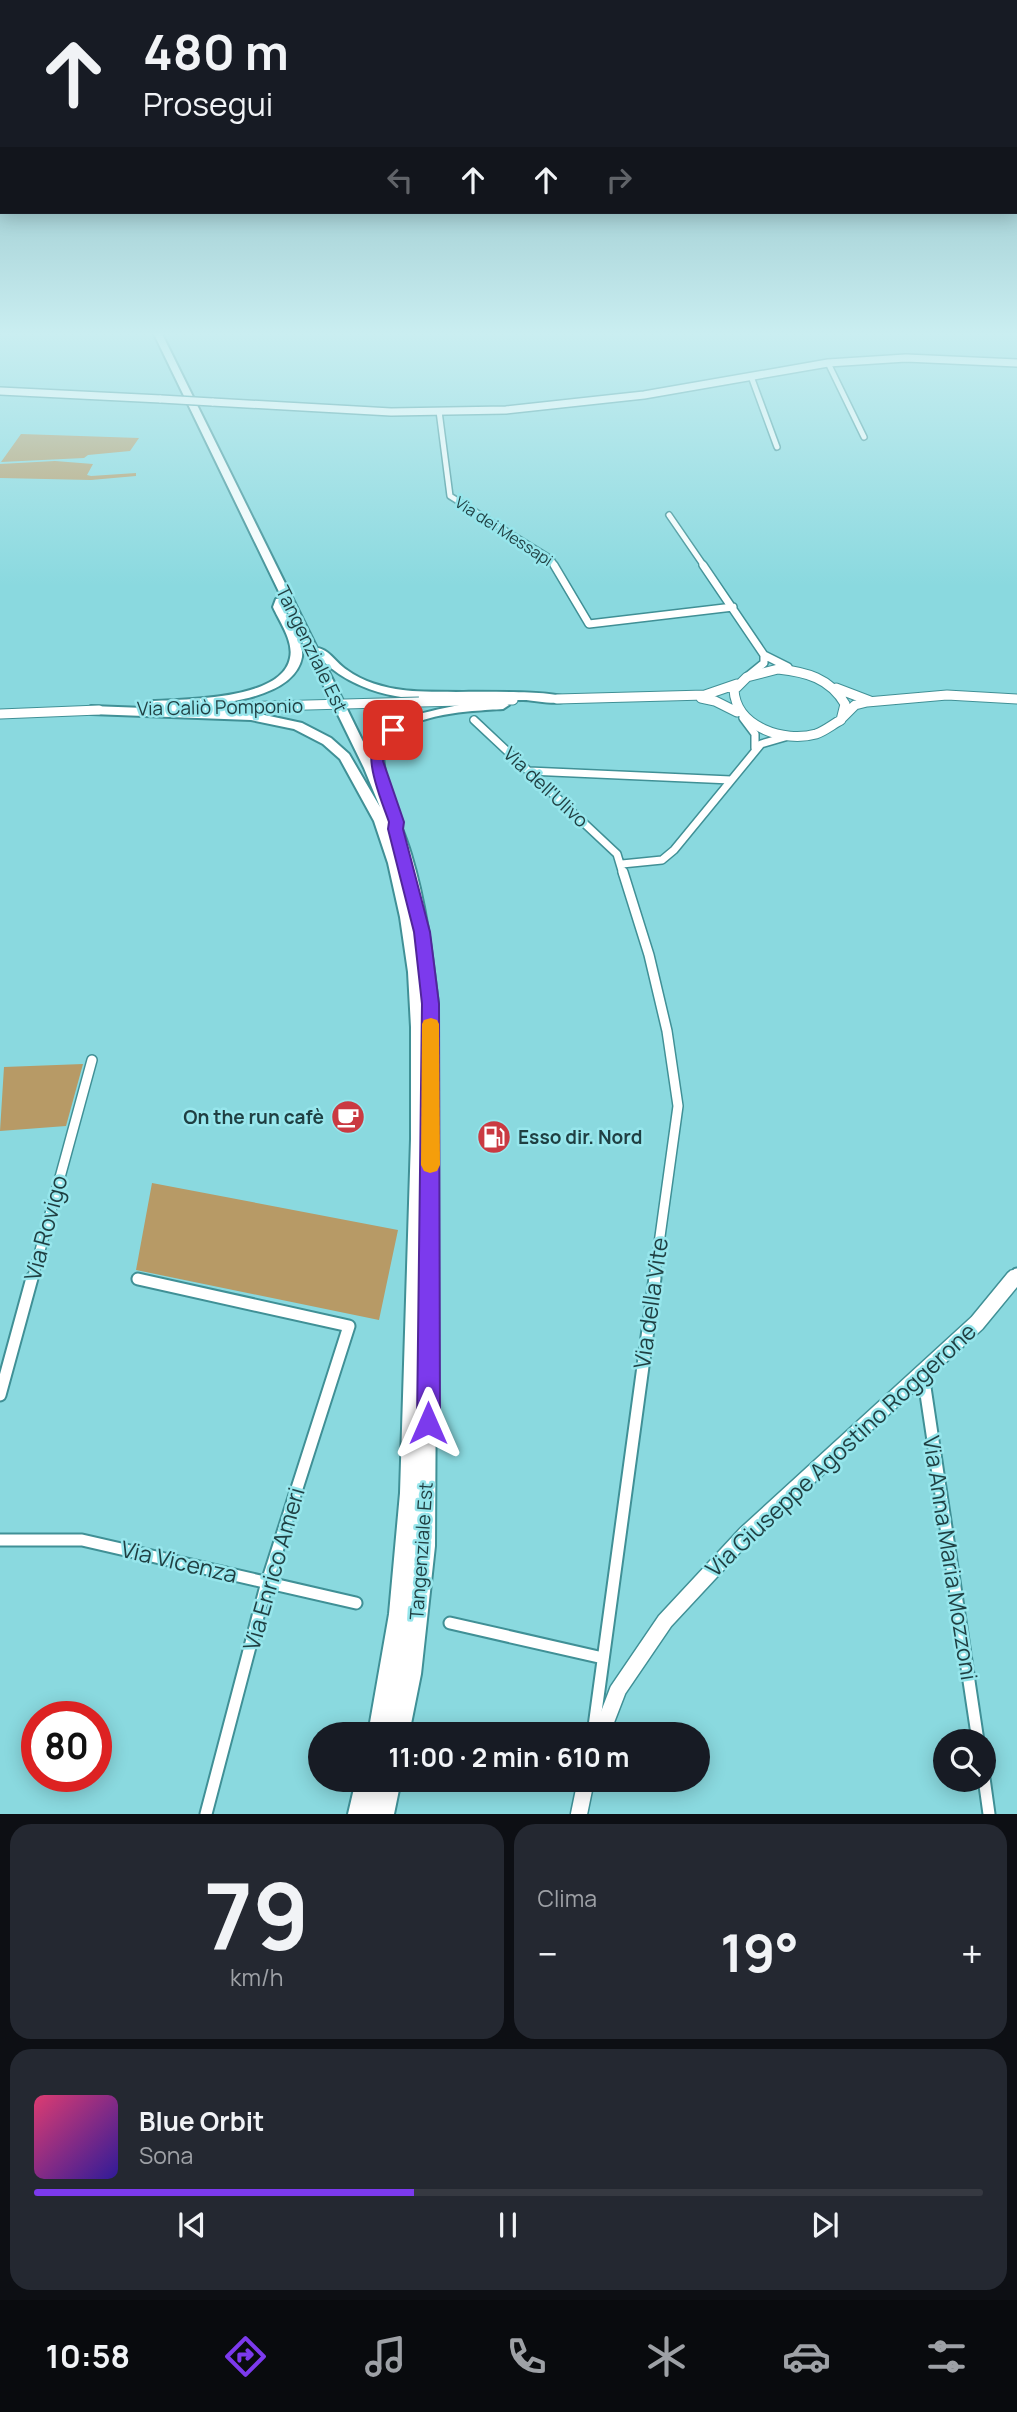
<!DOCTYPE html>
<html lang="it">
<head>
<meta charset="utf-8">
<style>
	body { margin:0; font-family:Manrope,sans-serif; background:#242831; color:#f1f3f6; height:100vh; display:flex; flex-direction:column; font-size:26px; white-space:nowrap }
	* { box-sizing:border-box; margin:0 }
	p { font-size:23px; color:#9ea1a6 }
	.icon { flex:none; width:38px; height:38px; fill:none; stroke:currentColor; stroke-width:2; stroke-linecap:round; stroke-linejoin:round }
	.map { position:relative; height:1814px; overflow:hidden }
	.details { display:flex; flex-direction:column; gap:10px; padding:10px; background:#0d0f14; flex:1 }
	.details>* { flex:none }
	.top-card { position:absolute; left:0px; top:0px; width:1018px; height:214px; box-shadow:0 4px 18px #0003; background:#171b24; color:#f1f3f6; overflow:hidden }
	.tools { position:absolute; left:933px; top:1729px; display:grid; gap:14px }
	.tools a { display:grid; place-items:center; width:63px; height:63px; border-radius:50%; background:#171b24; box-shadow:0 4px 18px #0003; font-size:35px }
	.speed { position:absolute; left:21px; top:1701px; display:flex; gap:14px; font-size:35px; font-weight:700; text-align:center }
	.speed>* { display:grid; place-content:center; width:91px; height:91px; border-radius:50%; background:#171b24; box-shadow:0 4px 18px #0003; line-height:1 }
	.speed .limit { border:10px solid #d22; background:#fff; color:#111 }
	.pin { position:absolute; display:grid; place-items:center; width:60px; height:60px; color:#fff; margin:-30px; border-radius:14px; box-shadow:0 4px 10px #0006 }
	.me { position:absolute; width:77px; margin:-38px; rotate:0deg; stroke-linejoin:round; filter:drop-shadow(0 0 5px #0008) }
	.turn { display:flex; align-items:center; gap:24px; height:147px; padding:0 28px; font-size:32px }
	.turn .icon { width:91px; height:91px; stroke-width:2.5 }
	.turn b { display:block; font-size:49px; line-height:60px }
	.lanes { display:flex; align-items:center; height:66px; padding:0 28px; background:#0003; justify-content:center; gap:35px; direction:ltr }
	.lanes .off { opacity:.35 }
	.big { font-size:52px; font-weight:700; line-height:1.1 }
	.details .tile { flex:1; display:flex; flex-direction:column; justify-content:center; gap:10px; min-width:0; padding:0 24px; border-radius:21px; background:#242831 }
	.details .dial { align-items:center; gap:0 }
	.dial b { font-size:91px; line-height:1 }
	.song { display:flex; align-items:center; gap:21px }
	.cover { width:84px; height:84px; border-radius:10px; background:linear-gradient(135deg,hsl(340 70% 55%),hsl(250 70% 35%)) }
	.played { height:7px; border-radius:4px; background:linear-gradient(90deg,#7c3aed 40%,#363941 40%) }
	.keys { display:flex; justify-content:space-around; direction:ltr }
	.heat { display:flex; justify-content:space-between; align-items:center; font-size:38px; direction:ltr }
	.details .tiles { flex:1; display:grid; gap:10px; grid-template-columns:1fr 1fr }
	.tile:last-child { grid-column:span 2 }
	.trip { position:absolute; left:308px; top:1722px; width:402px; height:70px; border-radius:35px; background:#171b24; box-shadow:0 4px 18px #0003; font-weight:700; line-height:70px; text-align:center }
	.tab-bar { display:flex; height:112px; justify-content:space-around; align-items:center; background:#090b0e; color:#9ea1a6 }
	.tab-bar .icon { width:49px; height:49px }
	.tab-bar .on { color:#7c3aed }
	.tab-bar b { font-size:32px; color:#f1f3f6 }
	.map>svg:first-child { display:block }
</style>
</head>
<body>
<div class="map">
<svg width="1017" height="1814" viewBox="0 0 1017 1814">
	<rect width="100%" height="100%" fill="#8ad9df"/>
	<path fill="#b79a66" d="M 21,434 L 139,438 L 130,451 L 88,455 L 84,458 L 1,462 Z
		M 55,461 L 93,464 L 87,475 L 91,476 L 136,473 L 136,476 L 91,480 L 0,478 L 0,464 Z
		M 83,1064 L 66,1126 L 0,1131 L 4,1067 Z
		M 152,1183 L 398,1230 L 379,1320 L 136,1270 Z"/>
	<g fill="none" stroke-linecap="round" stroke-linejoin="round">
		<g stroke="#409096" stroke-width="8">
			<path id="street-far3" d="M 828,363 L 864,437
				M 752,379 L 777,447
				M 439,411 L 450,496 L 551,559 L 555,566
				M 669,515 L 704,566"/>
		</g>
		<g stroke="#409096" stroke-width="10">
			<path id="street-far2" d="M 554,565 L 589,624 L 733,607
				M 703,565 L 764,655 L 788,667
				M 748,676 L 764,663 L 764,655
				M 743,718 L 755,734 L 755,748
				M 474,720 L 617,854 L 623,874
				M 529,771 L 731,780
				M 622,864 L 662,860 L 674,850 L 761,744 L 785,737"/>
		</g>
		<g stroke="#409096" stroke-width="12">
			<path id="street-far1" d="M 623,872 L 649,955 L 667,1031 L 678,1106 L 654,1280
				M 138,1279 L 141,1280
				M 32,1280 L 92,1060"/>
		</g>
		<g stroke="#409096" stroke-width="15">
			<path id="street" d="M 138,1279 L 349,1326 L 267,1582 L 206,1814
				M 923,1374 L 978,1741
				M 0,1395 L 32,1278
				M 0,1540 L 82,1540 L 356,1603
				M 450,1623 L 603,1658
				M 593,1734 L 655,1278
				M 984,1778 L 989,1814"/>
		</g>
		<g stroke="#409096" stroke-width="10">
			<path id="secondary-far3" d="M 0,391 L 161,399
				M 212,402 L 391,412 L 506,410 L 644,395 L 828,363 L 906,358 L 1017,363"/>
		</g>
		<g stroke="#409096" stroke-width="11">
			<path id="secondary-far2" d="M 778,669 C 806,672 830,678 845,704 L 841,720 C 833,724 825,731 816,734 C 784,743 736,727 734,690 L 747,677 Z
				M 836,688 L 870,701
				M 701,698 L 715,701 L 737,712
				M 557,699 L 705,695 L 737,684
				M 419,702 L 513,700
				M 153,709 L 271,706
				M 0,714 L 99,710
				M 842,718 L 855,705 L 867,702 L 947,695 L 1017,699"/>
		</g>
		<g stroke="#409096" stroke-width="15">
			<path id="secondary-far1" d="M 1012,1280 L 1017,1274"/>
		</g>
		<g stroke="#409096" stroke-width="19">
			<path id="secondary" d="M 601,1734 L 618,1690 L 665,1621 L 746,1534 L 977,1323 L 1014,1278
				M 579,1814 L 586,1780"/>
		</g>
		<g stroke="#409096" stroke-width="4">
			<path id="highway" d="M 153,332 L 161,332 L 317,648 C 329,649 337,664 347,670 C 362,681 384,688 403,690 C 433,695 554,687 570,699 C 560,707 536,700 523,700 C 456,700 377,711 324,662 L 371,758 C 372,744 383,730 395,723 C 413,713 494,694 509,705 L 503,709 C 471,711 393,713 384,753 C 382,759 385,768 385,775 L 381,779 C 392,804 403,828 411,854 C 426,903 432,954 438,1004 L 435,1546 L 421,1674 L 409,1734 L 368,1734 L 389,1614 L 400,1493 L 411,1139 L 411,1027 L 408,972 L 400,917 L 388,863 L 374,821 L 340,759 L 323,744 L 294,729 L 251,720 L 91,714 L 85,710 L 91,706 L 251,712 L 302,723 L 331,738 L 349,754 L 380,807 L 364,768 L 284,604 L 283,607 C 290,621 304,641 302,657 C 293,706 191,706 153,709 L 147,705 L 153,701 C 186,699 282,700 290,658 C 294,641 279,621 273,607 L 276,599 L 282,598 Z
				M 356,1780 L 401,1780 L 394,1814 L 348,1814 Z"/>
		</g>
		<use href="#street-far3" stroke="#fff" stroke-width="5"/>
		<use href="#street-far2" stroke="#fff" stroke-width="7"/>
		<use href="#street-far1" stroke="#fff" stroke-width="9"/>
		<use href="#street" stroke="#fff" stroke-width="11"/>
		<use href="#secondary-far3" stroke="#fff" stroke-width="7"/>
		<use href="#secondary-far2" stroke="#fff" stroke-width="9"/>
		<use href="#secondary-far1" stroke="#fff" stroke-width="11"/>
		<use href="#secondary" stroke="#fff" stroke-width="16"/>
		<use href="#highway" fill="#fff" fill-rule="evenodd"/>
		<g stroke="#409096" stroke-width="10" stroke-linecap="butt">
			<path id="secondary-bridge-far1" d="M 161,399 L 212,402"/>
		</g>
		<g stroke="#409096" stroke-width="11" stroke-linecap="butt">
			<path id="secondary-bridge" d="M 271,706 L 419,702"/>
		</g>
		<use href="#secondary-bridge-far1" stroke="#fff" stroke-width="7"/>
		<use href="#secondary-bridge" stroke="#fff" stroke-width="9"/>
	</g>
	<linearGradient id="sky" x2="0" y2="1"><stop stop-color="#70a7ae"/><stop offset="0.57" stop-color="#caeef1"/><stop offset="1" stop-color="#caeef1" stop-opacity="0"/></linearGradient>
	<rect width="1017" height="586" fill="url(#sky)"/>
	<path fill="#7c3aed" stroke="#51269a" stroke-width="2" d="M 393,726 L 400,730 L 388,745 L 383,761 L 404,822 L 403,829 L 430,932 L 439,1004 L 440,1423 L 436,1430 L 428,1434 L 421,1430 L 417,1423 L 422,1004 L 414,932 L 388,829 L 389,822 C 380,795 352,739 393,726 Z"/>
	<path fill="#f59e0b" d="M 431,1018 L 437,1020 L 439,1024 L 440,1165 L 437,1171 L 430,1173 L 424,1171 L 421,1165 L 422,1024 L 424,1020 Z"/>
	<defs>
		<g id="cafe-disc" transform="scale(1.75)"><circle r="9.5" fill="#ca3a42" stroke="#97e6ec"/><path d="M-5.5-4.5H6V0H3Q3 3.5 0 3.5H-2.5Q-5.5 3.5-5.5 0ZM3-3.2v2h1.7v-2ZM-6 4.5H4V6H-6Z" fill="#fff"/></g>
		<g id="fuel-disc" transform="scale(1.75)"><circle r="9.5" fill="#ca3a42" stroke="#97e6ec"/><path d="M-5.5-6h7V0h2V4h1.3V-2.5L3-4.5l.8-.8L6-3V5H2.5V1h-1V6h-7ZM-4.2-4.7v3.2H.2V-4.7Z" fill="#fff"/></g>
	</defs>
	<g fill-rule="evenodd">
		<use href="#cafe-disc" x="348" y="1117"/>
		<use href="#fuel-disc" x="494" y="1137"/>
	</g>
	<g text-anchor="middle" stroke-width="5" stroke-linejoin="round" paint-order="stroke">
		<g font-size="16" fill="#1f3f42" stroke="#97e6ec">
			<text transform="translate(504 531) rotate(33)" y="6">Via dei Messapi</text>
		</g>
		<g font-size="19" fill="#1f3f42" stroke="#97e6ec">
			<text transform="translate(312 649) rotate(64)" y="7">Tangenziale Est</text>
			<text transform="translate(220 707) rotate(-1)" y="7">Via Caliò Pomponio</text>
			<text transform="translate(546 787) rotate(43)" y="7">Via dell'Ulivo</text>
			<text transform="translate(421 1551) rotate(-86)" y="7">Tangenziale Est</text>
		</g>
		<g font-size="19" font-weight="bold" fill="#1f3f42" stroke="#97e6ec" text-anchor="end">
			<text x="324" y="1124">On the run cafè</text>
			<text x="518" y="1144" text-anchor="start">Esso dir. Nord</text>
		</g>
		<g font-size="23" fill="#1f3f42" stroke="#97e6ec">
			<text transform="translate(46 1228) rotate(-75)" y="8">Via Rovigo</text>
			<text transform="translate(651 1303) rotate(-82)" y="8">Via della Vite</text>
			<text transform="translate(841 1450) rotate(-43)" y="8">Via Giuseppe Agostino Roggerone</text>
			<text transform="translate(950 1558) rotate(81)" y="8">Via Anna Maria Mozzoni</text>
			<text transform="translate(179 1562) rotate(13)" y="8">Via Vicenza</text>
			<text transform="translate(274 1569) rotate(-74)" y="8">Via Enrico Ameri</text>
		</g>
	</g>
</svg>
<div class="tools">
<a><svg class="icon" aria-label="search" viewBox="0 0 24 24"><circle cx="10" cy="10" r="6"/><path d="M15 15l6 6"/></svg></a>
</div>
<div class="speed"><div class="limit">80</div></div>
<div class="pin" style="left:393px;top:730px;background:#d93025"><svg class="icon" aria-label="arrive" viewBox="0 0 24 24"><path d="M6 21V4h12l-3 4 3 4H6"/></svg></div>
<svg class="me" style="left:428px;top:1423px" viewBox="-20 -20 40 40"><path d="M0-17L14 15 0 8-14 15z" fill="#7c3aed" stroke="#fff" stroke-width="4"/></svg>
<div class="trip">11:00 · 2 min · 610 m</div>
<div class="top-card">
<div class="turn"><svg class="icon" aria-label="ahead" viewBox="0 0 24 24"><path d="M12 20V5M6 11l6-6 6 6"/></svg><div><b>480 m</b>Prosegui</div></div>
<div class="lanes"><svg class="icon off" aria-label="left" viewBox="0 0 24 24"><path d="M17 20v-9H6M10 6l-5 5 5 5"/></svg><svg class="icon" aria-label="ahead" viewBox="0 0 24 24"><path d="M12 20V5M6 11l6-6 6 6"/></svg><svg class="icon" aria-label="ahead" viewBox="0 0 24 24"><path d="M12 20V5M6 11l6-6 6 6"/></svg><svg class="icon off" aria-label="right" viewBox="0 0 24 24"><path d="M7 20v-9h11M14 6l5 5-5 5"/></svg></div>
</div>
</div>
<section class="details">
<div class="tiles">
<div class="tile dial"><b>79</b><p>km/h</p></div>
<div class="tile"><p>Clima</p>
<div class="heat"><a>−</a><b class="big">19°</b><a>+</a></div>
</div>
<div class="tile">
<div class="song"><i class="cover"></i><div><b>Blue Orbit</b><p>Sona</p></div></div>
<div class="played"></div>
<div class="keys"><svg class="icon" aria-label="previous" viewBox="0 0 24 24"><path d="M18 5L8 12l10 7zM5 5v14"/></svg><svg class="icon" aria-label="pause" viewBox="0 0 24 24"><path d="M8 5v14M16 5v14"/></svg><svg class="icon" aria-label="next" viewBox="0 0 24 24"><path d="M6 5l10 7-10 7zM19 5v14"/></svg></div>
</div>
</div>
</section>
<nav class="tab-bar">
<b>10:58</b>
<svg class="icon on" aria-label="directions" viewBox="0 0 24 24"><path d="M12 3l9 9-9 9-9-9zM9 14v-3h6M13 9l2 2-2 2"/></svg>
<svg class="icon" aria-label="music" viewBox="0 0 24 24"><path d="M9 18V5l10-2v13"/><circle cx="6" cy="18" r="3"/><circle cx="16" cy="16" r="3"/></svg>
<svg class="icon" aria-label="phone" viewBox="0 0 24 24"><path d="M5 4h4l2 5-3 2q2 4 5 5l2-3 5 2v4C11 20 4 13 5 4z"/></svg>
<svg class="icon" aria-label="climate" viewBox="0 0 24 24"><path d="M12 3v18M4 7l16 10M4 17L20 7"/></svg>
<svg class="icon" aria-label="car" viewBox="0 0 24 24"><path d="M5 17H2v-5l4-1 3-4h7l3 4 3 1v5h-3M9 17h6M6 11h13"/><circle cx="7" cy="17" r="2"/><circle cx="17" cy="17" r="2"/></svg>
<svg class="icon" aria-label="filters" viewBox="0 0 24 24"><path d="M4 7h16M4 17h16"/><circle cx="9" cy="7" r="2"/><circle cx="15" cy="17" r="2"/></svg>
</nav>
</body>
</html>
